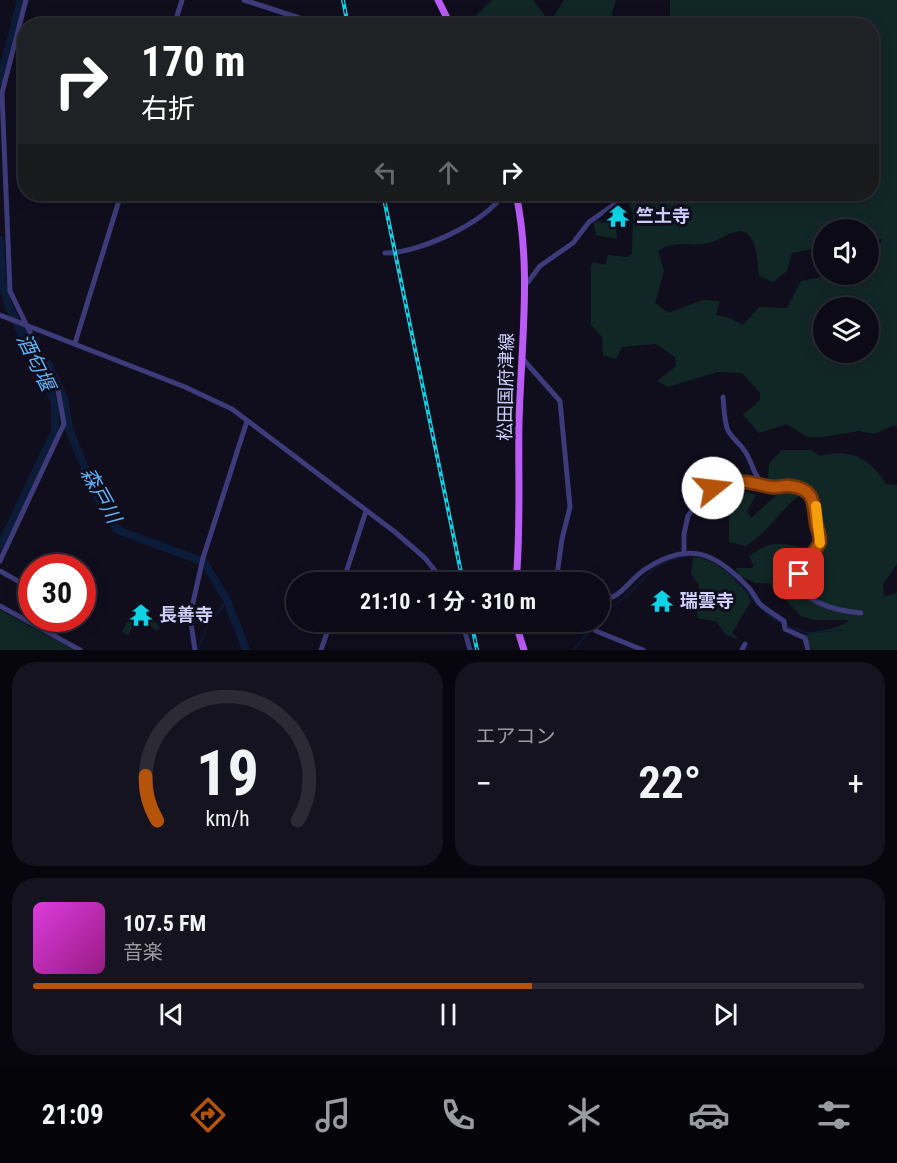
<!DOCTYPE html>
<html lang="ja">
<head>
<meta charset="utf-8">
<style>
	body { margin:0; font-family:"Roboto Condensed","Noto Sans JP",sans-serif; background:#15131f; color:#f1f3f6; height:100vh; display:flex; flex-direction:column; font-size:22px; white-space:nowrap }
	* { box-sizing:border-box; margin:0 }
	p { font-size:20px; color:#9a9aa1 }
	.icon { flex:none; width:33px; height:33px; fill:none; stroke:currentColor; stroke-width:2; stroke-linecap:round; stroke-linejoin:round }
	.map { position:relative; height:650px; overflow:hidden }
	.sheet { display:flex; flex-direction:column; gap:12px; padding:12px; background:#07060c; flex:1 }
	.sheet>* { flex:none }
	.top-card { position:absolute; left:18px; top:18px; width:861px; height:183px; border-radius:24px; box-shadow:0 3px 15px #0003,0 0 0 2px #2c2b35; background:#202124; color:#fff; overflow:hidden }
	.tools { position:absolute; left:813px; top:219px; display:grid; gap:12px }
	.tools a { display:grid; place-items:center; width:66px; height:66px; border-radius:50%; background:#0c0a16; box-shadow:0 3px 15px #0003,0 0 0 2px #2c2b35; font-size:30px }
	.speed { position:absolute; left:18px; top:554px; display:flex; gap:12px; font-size:30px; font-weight:700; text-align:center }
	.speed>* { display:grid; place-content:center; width:78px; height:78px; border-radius:50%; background:#0c0a16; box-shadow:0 3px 15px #0003,0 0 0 2px #2c2b35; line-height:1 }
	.speed .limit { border:9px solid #d22; background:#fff; color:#111 }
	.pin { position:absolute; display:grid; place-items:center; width:51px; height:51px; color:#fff; margin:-26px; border-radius:12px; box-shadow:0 3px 9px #0006 }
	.me { position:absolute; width:66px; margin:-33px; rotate:74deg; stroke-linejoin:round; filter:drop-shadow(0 0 4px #0008) }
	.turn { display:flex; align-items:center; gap:21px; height:126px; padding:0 24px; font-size:27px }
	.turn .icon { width:78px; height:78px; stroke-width:2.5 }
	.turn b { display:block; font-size:42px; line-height:51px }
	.lanes { display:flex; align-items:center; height:57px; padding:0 24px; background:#0003; justify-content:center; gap:30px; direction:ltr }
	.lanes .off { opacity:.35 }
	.big { font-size:45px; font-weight:700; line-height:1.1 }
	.sheet .card { flex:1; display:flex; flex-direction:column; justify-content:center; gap:9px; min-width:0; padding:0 21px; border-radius:24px; background:#15131f }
	.sheet .dial { align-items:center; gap:0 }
	.dial svg { height:156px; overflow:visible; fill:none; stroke:#2c2b35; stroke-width:7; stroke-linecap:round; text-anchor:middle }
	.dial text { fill:#f1f3f6; stroke:none }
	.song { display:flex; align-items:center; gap:18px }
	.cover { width:72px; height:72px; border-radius:9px; background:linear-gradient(135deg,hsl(300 70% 55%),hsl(310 70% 35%)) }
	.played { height:6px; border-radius:3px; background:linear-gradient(90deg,#b45309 60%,#2c2b35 60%) }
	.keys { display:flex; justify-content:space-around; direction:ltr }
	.heat { display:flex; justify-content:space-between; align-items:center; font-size:33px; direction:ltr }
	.sheet .tiles { flex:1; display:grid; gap:12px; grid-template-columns:1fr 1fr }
	.card:last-child { grid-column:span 2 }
	.trip { position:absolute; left:286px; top:572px; width:324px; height:60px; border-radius:30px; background:#0c0a16; box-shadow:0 3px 15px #0003,0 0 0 2px #2c2b35; font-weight:700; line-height:60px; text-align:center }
	.tabs { display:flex; height:96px; justify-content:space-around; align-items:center; background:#050409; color:#9a9aa1 }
	.tabs .icon { width:42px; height:42px }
	.tabs .active { color:#b45309 }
	.tabs b { font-size:27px; color:#f1f3f6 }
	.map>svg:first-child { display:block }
</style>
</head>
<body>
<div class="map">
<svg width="897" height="650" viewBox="0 0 897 650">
	<rect width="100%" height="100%" fill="#100d1d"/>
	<path fill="#112726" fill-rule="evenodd" d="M 492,0 L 533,0 L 550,23 L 564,0 L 616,0 L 612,13 L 616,23 L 633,23 L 635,25 L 467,25 L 466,17 L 476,16 Z
		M 670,0 L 897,0 L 897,426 L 894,425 L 874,434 L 859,431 L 823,437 L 808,437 L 786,424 L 759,433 L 743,415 L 760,400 L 760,393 L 742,373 L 717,372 L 668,387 L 657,381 L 676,366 L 675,357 L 656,344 L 622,347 L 616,359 L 603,355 L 602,337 L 591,325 L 591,266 L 593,262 L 605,265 L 608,255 L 627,257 L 632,254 L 633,215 L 630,205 L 635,194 L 872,194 L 872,26 L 675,25 L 670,15 ZM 824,230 L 868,230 L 869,241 L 882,239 L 877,252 L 877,263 L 869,267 L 868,274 L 831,275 L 801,281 L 787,308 L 759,307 L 743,325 L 730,318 L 716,315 L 720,301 L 703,300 L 668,313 L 655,303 L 664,271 L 658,251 C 676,240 684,246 704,244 C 716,243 724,235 735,232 C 758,226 757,263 759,276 L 773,282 L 787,271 L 792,253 L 813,249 L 823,252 ZM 824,308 L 868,308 L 868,352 L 824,352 Z
		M 615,218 L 617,239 L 596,235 L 593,222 Z
		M 782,450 L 811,450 L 820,456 C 850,448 870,458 886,484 L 897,485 L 897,564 L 883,584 L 884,596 L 897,593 L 897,650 L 812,650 L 805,636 C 819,629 839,630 849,620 L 814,620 L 801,616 L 769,583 L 756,583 L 739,576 L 736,568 L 752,568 L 754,566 L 749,556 C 757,550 765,546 774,544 C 793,542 813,556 828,539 L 820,527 L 818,497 L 814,491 L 807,490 C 783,505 770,531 746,546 L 729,542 L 729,515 L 747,492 L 756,495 L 747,511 L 751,518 L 781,491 L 788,489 L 784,482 L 768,480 L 769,463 Z
		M 693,557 C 717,559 740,580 751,601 L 732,633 L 737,637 L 736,639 L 725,634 L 717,622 L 697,618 L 699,585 L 691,574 Z
		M 137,602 L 160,627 L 157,631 L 139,616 L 128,635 L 122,632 Z
		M 0,610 L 74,650 L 0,650 Z"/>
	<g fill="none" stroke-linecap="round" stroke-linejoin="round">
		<path stroke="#0c1c38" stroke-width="1.5" d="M 726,570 C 746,589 759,612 783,624
			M 600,616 C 606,608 615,605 623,598 C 648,578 651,560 690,556
			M 787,626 L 808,633 L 845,630
			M 198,650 L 206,628 L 227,600
			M 573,650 L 591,629"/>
		<path stroke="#0c1c38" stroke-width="8" d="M 0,81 L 21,0
			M 0,240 L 2,280 L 8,305 L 55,402 L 55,431 L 0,547
			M 18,327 L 36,340
			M 48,364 L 64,398 L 69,429 L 95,492 L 115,527 L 120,531 L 204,562 L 227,600 L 246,650"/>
		<path stroke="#3d3b79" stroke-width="5" d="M 244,0 L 324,26
			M 174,26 L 182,0
			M 385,253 C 417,254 487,222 503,194
			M 524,284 L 528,282 L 540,266 L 573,243 L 589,222 L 629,194
			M 0,315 L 185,387 L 232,409 L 395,532 L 425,558 L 444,582
			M 75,343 L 121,194
			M 521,357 L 560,401 L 570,507 L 562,539 L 556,582
			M 723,397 C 724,407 724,419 727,428 C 730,437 739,442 744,450 C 753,461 753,481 769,486 C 784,491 802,478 814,500 C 815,503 820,542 819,544 C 816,555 803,558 800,569 C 790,602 839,611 861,613
			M 684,553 L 684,534 L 688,516 L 704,494 L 736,481 L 762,483
			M 0,561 L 64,424 L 58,390 L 10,291 L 2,93 L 26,0
			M 0,571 L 32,589
			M 343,582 L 366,511
			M 600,600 C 621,599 628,581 644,570 C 687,541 714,551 748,587 C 753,592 756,600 761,605 C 768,611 777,616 784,621 L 785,629 L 805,638 L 808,650
			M 0,606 L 80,650
			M 462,621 L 470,650
			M 586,621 L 596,631 L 643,650
			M 195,650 L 190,616 L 203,558 L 247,421
			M 321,650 L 331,621
			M 742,650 L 745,644"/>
		<path stroke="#ba5bf5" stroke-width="7" d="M 438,0 L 451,26
			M 516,194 C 532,268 521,346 519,422 C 518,475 521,528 516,582
			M 515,621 L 524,650"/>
		<g stroke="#0ed3e6" stroke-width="4">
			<path id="rail" d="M 343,0 L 348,26
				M 383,194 L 463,582
				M 471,621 L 477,650"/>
		</g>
		<use href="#rail" stroke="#100d1d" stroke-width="1.5" stroke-dasharray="4.5" stroke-linecap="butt"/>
	</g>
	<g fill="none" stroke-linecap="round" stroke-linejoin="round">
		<g stroke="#753606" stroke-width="15">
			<path id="route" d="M 713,488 C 744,477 742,482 772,487 C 778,488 784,485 790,486 C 816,489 813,504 816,523 C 817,529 820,534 820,541 C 816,555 802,559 799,574"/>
		</g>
		<use href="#route" stroke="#b45309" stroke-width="10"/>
		<path stroke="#f59e0b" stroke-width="10" d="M 816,506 L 820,543"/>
	</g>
	<defs>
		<g id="temple-bare" transform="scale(1.8)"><path d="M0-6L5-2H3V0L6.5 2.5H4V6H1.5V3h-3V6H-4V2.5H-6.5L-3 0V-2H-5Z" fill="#0ed3e6" stroke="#100d1d" stroke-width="2.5" paint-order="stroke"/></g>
	</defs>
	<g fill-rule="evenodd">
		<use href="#temple-bare" x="618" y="216"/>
		<use href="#temple-bare" x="662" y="601"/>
		<use href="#temple-bare" x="141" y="615"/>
	</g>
	<g text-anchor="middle" stroke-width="6" stroke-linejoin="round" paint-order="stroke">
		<g font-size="18" font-weight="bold" fill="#d1cdfc" stroke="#100d1d" text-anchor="start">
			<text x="636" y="222">竺土寺</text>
			<text x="680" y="607">瑞雲寺</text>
			<text x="159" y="621">長善寺</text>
		</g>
		<g font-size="18" fill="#d1cdfc" stroke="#100d1d">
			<text transform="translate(506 387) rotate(-89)" y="6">松田国府津線</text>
		</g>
		<g font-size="20" font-style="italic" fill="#61b2f5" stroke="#100d1d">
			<text transform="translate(36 362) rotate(64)" y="7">酒匂堰</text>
			<text transform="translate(101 495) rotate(61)" y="7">森戸川</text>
		</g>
	</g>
</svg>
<div class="tools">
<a><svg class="icon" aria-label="sound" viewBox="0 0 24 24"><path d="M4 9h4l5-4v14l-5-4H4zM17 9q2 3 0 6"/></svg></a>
<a><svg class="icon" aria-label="layers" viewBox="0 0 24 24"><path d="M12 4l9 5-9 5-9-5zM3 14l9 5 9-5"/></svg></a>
</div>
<div class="speed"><div class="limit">30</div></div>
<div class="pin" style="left:799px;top:574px;background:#d93025"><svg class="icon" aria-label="arrive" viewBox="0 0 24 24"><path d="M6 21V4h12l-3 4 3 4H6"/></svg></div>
<svg class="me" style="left:713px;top:488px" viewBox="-20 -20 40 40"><circle r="19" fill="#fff"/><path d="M0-13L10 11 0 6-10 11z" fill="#b45309"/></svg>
<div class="trip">21:10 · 1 分 · 310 m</div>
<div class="top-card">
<div class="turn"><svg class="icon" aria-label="right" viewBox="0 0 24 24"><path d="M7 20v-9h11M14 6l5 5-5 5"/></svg><div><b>170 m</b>右折</div></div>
<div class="lanes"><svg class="icon off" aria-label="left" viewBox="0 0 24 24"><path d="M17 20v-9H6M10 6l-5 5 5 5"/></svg><svg class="icon off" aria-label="ahead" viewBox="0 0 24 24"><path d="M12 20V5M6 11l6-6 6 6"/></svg><svg class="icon" aria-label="right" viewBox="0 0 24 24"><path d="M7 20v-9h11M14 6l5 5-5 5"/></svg></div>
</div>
</div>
<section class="sheet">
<div class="tiles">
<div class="card dial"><svg viewBox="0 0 100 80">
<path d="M14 69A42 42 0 1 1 86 69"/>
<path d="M14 69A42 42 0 0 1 8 46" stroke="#b45309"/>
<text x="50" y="56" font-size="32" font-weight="700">19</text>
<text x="50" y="72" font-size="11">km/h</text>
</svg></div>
<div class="card"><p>エアコン</p>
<div class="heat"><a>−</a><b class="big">22°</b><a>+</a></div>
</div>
<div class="card">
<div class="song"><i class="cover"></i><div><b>107.5 FM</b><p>音楽</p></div></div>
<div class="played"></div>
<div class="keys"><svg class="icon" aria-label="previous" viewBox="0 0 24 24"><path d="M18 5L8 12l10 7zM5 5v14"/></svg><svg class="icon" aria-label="pause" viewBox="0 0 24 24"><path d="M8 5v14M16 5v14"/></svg><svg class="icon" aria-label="next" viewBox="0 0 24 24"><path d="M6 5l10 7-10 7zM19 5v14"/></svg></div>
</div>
</div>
</section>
<nav class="tabs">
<b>21:09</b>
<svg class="icon active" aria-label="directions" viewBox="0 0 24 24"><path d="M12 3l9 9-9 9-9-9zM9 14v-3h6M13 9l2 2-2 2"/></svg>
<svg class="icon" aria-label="music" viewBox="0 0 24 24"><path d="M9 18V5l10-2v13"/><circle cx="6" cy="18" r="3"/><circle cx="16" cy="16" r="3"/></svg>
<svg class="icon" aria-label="phone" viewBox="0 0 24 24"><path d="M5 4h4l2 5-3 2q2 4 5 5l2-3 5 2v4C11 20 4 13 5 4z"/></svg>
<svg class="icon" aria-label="climate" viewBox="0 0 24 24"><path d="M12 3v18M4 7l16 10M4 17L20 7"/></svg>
<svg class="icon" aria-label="car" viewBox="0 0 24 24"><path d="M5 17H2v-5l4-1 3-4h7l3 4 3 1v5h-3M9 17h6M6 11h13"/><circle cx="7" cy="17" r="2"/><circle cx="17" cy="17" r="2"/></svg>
<svg class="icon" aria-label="filters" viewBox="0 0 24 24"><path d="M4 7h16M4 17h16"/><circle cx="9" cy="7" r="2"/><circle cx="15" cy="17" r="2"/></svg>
</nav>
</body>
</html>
